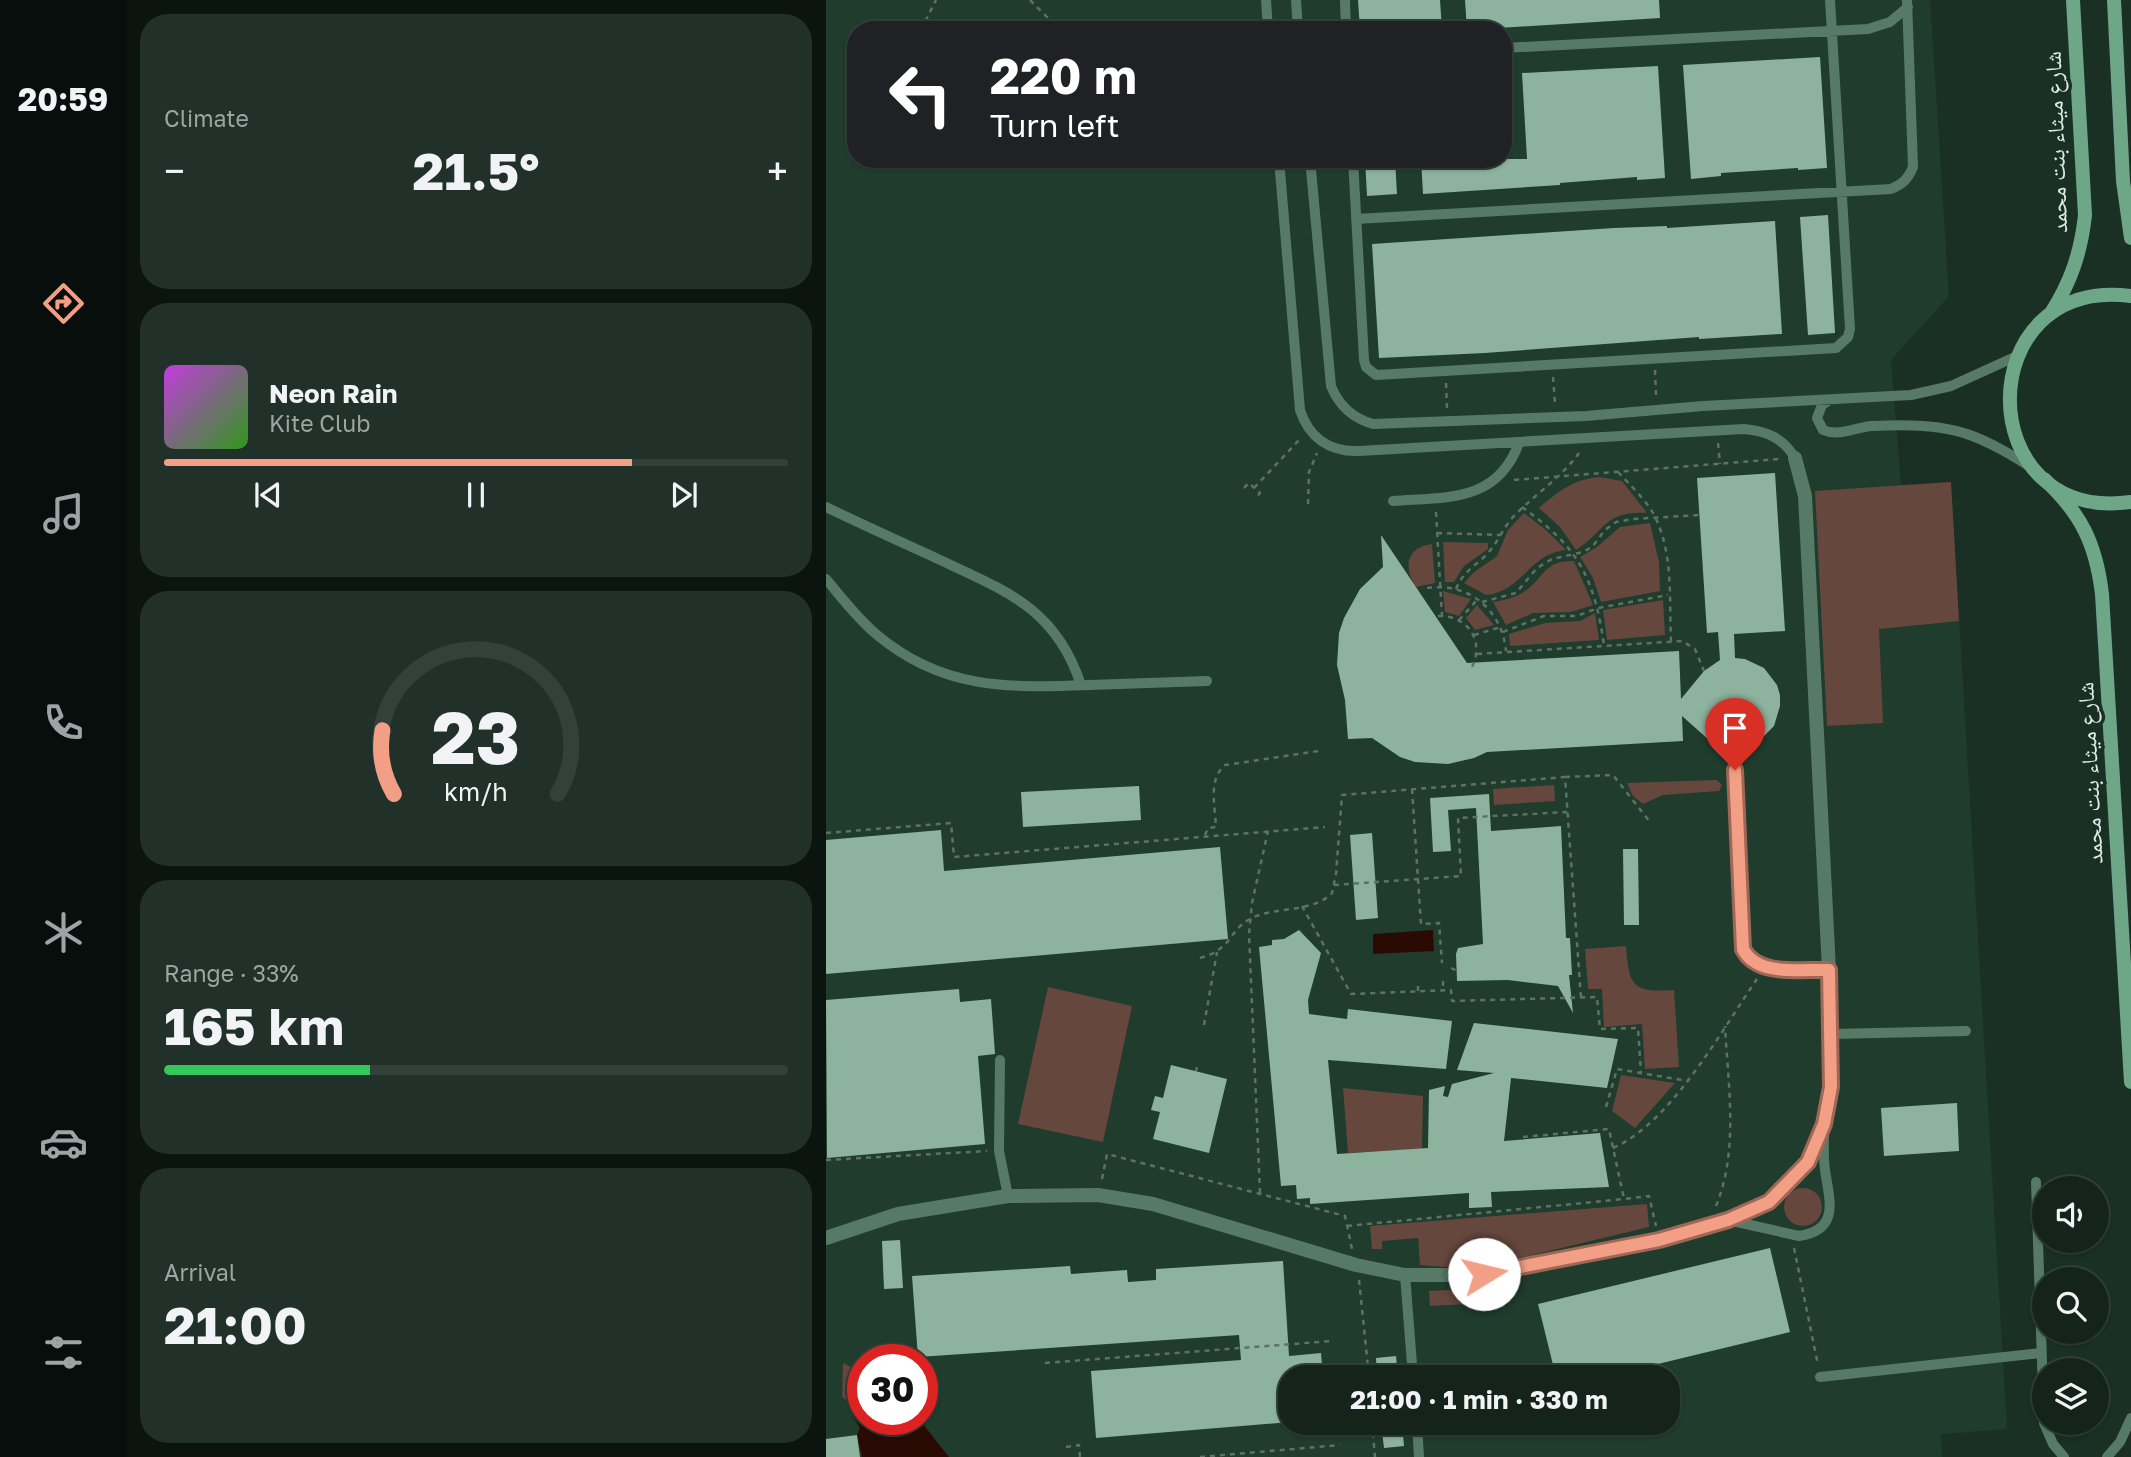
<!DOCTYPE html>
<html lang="en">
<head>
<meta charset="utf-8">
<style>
	body { margin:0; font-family:"Golos Text","Noto Naskh Arabic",sans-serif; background:#213028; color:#f1f3f6; height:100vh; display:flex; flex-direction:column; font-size:26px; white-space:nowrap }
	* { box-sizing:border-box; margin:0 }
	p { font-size:23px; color:#9da4a3 }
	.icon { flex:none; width:38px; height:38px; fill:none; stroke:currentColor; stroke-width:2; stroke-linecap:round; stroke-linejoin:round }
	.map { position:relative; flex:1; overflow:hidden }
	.panel { display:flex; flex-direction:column; gap:14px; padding:14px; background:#0b140f; width:700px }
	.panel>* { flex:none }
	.hud { position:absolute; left:21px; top:21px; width:665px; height:147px; border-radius:28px; box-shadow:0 2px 5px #0004,0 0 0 2px #33413a; background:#202124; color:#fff; overflow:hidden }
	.controls { position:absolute; left:1206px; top:1176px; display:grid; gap:14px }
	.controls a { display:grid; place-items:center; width:77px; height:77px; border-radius:50%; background:#14241b; box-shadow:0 2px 5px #0004,0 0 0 2px #33413a; font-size:35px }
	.speed { position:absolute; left:21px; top:1344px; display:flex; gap:14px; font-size:35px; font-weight:700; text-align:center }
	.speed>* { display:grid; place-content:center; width:91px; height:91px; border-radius:50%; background:#14241b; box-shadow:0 2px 5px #0004,0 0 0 2px #33413a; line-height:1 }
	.speed .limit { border:10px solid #d22; background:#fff; color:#111 }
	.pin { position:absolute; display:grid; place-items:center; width:60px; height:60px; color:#fff; margin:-72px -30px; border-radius:50% 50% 50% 0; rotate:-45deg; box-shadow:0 0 7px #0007 }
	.pin .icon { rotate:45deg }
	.me { position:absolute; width:77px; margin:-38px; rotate:81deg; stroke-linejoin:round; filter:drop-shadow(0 0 5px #0008) }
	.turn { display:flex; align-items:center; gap:24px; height:147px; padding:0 28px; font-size:32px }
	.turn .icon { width:91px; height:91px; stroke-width:2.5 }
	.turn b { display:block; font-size:49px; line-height:60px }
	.big { font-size:52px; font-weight:700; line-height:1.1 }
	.panel .tile { flex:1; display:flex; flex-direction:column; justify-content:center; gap:10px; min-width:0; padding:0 24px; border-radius:28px; background:#213028 }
	.panel .dial { align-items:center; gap:0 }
	.dial svg { height:182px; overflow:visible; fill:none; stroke:#33413a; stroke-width:7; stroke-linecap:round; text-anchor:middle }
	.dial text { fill:#f1f3f6; stroke:none }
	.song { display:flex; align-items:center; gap:21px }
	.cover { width:84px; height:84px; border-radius:10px; background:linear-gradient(135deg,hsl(290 70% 55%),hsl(110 70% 35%)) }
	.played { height:7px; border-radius:4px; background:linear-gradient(90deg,#f39f85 75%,#33413a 75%) }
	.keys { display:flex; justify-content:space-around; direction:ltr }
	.heat { display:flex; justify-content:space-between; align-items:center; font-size:38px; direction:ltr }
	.charge { height:10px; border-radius:5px; background:linear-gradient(90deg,#34c759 33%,#33413a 0) }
	.trip { position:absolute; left:452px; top:1365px; width:402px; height:70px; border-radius:28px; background:#14241b; box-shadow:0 2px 5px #0004,0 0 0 2px #33413a; font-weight:700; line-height:70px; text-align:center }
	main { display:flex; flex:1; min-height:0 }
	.menu { display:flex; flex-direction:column; width:126px; justify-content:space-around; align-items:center; background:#080e0b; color:#9da4a3 }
	.menu .icon { width:49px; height:49px }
	.menu .active { color:#f39f85 }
	.menu b { font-size:32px; color:#f1f3f6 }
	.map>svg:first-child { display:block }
</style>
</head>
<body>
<main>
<nav class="menu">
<b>20:59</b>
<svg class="icon active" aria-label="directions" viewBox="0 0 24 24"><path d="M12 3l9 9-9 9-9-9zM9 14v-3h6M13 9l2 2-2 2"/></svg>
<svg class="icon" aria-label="music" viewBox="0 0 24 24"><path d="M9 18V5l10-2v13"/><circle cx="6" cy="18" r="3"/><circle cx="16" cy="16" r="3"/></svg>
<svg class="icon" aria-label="phone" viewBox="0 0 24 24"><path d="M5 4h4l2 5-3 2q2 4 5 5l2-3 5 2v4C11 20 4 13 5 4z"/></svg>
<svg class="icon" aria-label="climate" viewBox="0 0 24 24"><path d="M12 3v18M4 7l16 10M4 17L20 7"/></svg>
<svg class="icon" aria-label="car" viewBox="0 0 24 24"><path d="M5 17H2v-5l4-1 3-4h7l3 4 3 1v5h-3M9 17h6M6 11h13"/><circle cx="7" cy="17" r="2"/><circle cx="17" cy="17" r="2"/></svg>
<svg class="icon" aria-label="filters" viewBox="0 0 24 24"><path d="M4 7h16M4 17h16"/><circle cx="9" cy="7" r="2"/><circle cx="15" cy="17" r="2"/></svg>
</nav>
<section class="panel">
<div class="tile"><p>Climate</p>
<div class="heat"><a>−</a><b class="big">21.5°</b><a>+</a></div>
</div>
<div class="tile">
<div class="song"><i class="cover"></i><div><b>Neon Rain</b><p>Kite Club</p></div></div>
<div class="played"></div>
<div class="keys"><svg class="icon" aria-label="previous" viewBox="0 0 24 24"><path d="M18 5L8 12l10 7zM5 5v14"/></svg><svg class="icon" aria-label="pause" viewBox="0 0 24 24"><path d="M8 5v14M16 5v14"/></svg><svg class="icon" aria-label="next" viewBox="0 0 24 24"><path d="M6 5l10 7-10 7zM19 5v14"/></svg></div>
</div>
<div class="tile dial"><svg viewBox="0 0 100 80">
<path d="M14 69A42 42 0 1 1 86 69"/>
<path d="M14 69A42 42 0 0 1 9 41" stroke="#f39f85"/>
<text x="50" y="56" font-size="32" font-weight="700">23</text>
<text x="50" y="72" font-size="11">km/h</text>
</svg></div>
<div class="tile"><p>Range · 33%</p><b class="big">165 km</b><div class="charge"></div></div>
<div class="tile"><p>Arrival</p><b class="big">21:00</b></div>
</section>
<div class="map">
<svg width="1305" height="1457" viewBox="0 0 1305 1457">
	<rect width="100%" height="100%" fill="#1a3024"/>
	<path fill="#1f3c2d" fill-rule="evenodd" d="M 0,0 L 1104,0 L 1123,296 L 1065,360 L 1075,485 L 1125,482 L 1181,1429 L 1115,1434 L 1116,1457 L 0,1457 ZM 30,30 L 677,30 L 677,159 L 30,159 ZM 37,1360 L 96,1360 L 96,1419 L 37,1419 ZM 464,1377 L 842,1377 L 842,1423 L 464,1423 Z"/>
	<path fill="#65473d" d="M 774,477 L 796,481 L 821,513 C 778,510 779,532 750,550 L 734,527 L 713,508 C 733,491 747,479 774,477 Z
		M 1125,482 L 1133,621 L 1053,629 L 1057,723 L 1001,726 L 989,491 Z
		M 698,513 L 720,530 L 740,550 C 702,554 698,591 660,595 L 638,583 L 647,573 L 671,556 L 682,530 Z
		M 824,523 L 833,562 L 834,591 L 775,602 L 767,578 L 754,557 L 771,547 L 794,527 Z
		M 617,542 L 662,543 L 662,549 L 638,566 L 628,582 L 619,582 Z
		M 606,544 L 609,583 L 590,587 C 577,568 580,547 606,544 Z
		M 748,561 L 767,605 L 745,612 L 707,613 L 680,625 L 667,602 C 678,600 689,598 699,591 C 719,577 718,560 748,561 Z
		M 617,591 L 645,599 L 633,616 L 619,612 Z
		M 837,600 L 839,635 L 781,640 L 777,610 Z
		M 651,605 L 668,625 L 649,630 L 640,618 Z
		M 769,613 L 773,640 L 684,646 L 683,634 L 719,623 L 754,621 Z
		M 891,780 L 896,785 L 893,791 L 837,795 L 817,804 L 807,796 L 801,783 Z
		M 728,785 L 729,801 L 668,805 L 667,789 Z
		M 800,946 C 803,986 806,993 848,990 L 853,1067 L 819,1069 L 816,1024 L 778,1027 L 776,989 L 762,989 L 759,949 Z
		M 222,987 L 306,1006 L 277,1142 L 192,1124 Z
		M 795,1075 L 849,1083 L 809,1128 L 786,1111 Z
		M 517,1088 L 597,1096 L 596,1149 L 522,1153 Z
		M958 1207a19 19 0 1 1 38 0a19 19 0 1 1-38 0Z
		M 821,1204 L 823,1227 L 669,1264 L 632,1268 L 594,1265 L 592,1238 L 556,1241 L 556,1249 L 546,1249 L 544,1226 Z
		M 642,1289 L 643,1304 L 604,1306 L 603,1291 Z
		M 17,1363 L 37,1373 L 37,1387 L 25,1404 L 16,1397 Z"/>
	<path fill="#290b04" d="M 607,930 L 608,951 L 547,954 L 547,934 Z
		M 37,1396 L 37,1419 L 93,1419 L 123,1457 L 36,1457 L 31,1435 L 34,1428 L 26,1414 Z"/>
	<path fill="#8db39e" d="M 532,0 L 614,0 L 616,30 L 534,30 Z
		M 639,0 L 833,0 L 834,18 L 641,30 Z
		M 994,57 L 1001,168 L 972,170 L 972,168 L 895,173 L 895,176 L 865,179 L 857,65 Z
		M 832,66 L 839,178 L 811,180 L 811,177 L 734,183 L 734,185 L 597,194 L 595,159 L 701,159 L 696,73 Z
		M 539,159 L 569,159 L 571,194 L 541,196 Z
		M 1002,215 L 1009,333 L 982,335 L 974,217 Z
		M 949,221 L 956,334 L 873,339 L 873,337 L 659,353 L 553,358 L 546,244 L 788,228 L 841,226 L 841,228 Z
		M 949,473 L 959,631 L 908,634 L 909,658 L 919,659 L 938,668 L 951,685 L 954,695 L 954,706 L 948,726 L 933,741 L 913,748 L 893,745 L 883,740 L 856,716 L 857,741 L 661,752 L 648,758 L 622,764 L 589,762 L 574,757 L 546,738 L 522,739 L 519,700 L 511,665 L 513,633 L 518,618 L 534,589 L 557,567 L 555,535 L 641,663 L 853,651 L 855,699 L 878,671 L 894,660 L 892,632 L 881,633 L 871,478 Z
		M 313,786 L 315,820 L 197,827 L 195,792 Z
		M 663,794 L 665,831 L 735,826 L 740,938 L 744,938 L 746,975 L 743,975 L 747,1013 L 732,986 L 682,980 L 631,981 L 630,954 L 632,948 L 657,944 L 650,808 L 622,810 L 625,851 L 607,852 L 604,798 Z
		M 115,830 L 118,871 L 394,847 L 402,939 L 0,974 L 0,840 Z
		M 546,833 L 552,918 L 530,920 L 524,835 Z
		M 797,849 L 812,849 L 813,925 L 798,925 Z
		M 473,930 L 495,953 L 482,1000 L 483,1014 L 521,1019 L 522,1009 L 626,1021 L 620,1069 L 502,1060 L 511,1154 L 602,1148 L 603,1090 L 619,1086 L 617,1096 L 622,1097 L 626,1084 L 668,1073 L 631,1070 L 648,1023 L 792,1039 L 781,1088 L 685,1078 L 678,1141 L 774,1133 L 783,1187 L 665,1192 L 666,1207 L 643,1208 L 643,1193 L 484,1204 L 484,1198 L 471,1199 L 470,1185 L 455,1186 L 433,947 L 446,945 L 446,940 L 458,939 Z
		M 133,989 L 134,1002 L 165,999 L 169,1054 L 152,1056 L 159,1144 L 1,1158 L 0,1000 Z
		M 345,1065 L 401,1079 L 383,1153 L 327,1139 L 334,1112 L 325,1110 L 329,1096 L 337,1098 Z
		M 1131,1103 L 1133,1151 L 1058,1156 L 1055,1108 Z
		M 74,1240 L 77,1288 L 58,1289 L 56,1241 Z
		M 944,1248 L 964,1332 L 778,1377 L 730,1377 L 712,1304 Z
		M 457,1261 L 463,1356 L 495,1353 L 497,1377 L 464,1377 L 464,1422 L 270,1438 L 265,1371 L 415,1360 L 413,1335 L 92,1357 L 86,1276 L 244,1266 L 245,1274 L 301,1270 L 302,1282 L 330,1280 L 330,1269 Z
		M 570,1356 L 572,1377 L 551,1377 L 550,1358 Z
		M 555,1423 L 576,1423 L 578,1446 L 558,1448 Z
		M 31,1435 L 34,1457 L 0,1457 L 0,1439 Z"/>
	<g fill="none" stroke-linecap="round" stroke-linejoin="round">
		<path stroke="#5e7166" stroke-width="2.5" stroke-dasharray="5 5" stroke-linecap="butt" d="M 204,0 L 234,30
			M 95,30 L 110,0
			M 829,370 L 830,395
			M 727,377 L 729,403
			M 620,383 L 621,408
			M 892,443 L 894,464
			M 792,472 C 804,485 818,498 827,513 C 848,551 843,599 845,641
			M 688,480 L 953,459
			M 418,488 L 423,483 L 434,493 L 429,499
			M 428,488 L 474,439
			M 482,504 L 483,472 L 491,453
			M 696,507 C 753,548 768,577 778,645
			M 610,512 L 616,616
			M 611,533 L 674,535
			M 601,588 C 643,582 676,610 680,651
			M 630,589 C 637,571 650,566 662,553 C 672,542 677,528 687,517 C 708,495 734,479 753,453
			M 656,602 L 690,593 L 711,568 L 726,559 L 757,552 L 766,547 L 779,530 L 790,522 L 807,519 L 874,515
			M 612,616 C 641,615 659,640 646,667
			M 633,620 L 652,599
			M 677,632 L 718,616 L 751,616 L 772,608 L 842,595
			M 648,635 L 675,627
			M 651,654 L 856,641 L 869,649 L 878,671
			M 739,777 L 787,775 L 824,822
			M 586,789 L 595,924 L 613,923 L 616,963
			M 0,833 L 125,823 L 128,857 L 499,827
			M 379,835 L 382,828 L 390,827 C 389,806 382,779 399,765 L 493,751
			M 508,885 L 635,876 L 632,818 L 741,812
			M 476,906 L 525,994 L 625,990 L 626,1001 L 771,997 L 774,1029 L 812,1028 L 815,1073
			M 374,958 C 407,949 402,931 424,919 C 447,906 488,913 506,893 L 510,874 L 516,795 L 739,777 L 755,998
			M 625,968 L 631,971
			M 617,981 L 617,990
			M 592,991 L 592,982
			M 378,1025 L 391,952
			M 370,1071 L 371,1067
			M 780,1107 L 791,1069 L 862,1081
			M 697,1137 L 783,1129 L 798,1199 L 823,1196 L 830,1226
			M 787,1148 C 845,1123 895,1031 931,979
			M 0,1160 L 161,1151
			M 276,1179 L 281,1154 L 519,1216 L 526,1249
			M 434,1193 L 423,934 L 426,903 L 442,831
			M 890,1206 C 913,1150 902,1085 899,1026
			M 521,1226 L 798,1199
			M 968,1248 L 992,1365
			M 533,1280 L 542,1367
			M 219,1363 L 506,1341
			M 546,1423 L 549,1457
			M 240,1447 L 253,1445 L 254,1457
			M 374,1457 L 514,1445"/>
		<path stroke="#577a67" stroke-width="10" d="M 440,0 L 442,30
			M 470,0 L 472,30
			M 519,0 L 520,30
			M 677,48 L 1042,29 L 1064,22 L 1082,7
			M 453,159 L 474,410 C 483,438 504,452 533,451 L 918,429 C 941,431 957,438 969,458
			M 484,159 L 505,386 C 513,406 526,418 547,424 L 760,416 L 877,406 L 1085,395 L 1125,386 L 1191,356
			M 527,159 L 538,360 L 540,367 L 550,375 L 1010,348 L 1022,337 L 1024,329 L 1004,0
			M 530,219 L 1065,189 C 1077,184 1082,179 1087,167 L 1081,0
			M 1002,401 L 996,405 L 991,418 L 997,430 C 1013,437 1030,427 1046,426 C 1118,423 1145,428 1206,468
			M 567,501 C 620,497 671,503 693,443
			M 0,507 C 37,525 75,542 112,559 C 180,591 230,608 255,685
			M 0,579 C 16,598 31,618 50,634 C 116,690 182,688 263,685 C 302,684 342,682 381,681
			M 909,770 L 917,949 C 931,977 976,969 1003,970
			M 1006,1034 L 1140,1031
			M 174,1060 L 173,1151 L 182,1196
			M 1210,1182 L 1218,1421
			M 902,1220 L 973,1236 C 1015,1230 1003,1199 999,1170 C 997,1156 998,1143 998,1130
			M 579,1275 L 587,1377
			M 994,1377 L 1215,1353
			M 591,1423 L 593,1457
			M 1218,1423 L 1227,1444 L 1238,1457
			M 1281,1457 L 1294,1442 L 1305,1418"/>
		<path stroke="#577a67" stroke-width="14" d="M 0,1238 L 72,1214 L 182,1196 L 272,1195 L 327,1204 L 530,1265 L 579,1275 L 642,1275 L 675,1272 L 833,1240 L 902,1220 L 943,1202 L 982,1162 L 998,1124 L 1005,1087 L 1003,970 L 979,496 L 969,458"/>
		<path stroke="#6ea788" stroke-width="14" d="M 1288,0 L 1297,181 L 1305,238
			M 1305,296 C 1143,275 1144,525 1305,502
			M 1225,313 C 1245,282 1255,252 1259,215 L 1247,0
			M 1218,479 C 1255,513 1270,544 1276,594 L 1305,1082"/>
	</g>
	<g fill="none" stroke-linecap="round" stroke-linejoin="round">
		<g stroke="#9e6756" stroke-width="18">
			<path id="route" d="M 658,1274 L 833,1240 L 902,1220 L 943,1202 L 982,1162 L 998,1124 L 1005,1087 L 1003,970 C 975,969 931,977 917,949 L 909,770"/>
		</g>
		<use href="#route" stroke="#f39f85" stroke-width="12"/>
	</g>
	<g text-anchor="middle" stroke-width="7" stroke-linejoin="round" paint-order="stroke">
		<g font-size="23" fill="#dfece5" stroke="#1a3024">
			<text transform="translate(1230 142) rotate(-92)" y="8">شارع ميثاء بنت محمد</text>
			<text transform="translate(1264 773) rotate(-93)" y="8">شارع ميثاء بنت محمد</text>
		</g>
	</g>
</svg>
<div class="controls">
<a><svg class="icon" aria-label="sound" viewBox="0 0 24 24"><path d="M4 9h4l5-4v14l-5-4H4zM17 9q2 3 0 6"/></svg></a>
<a><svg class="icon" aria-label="search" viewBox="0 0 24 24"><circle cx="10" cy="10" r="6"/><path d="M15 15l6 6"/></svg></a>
<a><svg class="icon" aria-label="layers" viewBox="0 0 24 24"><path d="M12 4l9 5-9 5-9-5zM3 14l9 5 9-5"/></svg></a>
</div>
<div class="speed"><div class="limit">30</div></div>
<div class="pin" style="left:909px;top:770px;background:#d93025"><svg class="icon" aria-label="arrive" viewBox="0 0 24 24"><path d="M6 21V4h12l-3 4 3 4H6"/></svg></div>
<svg class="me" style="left:658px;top:1274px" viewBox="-20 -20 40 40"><circle r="19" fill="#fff"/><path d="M0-13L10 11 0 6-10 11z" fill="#f39f85"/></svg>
<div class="trip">21:00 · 1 min · 330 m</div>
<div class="hud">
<div class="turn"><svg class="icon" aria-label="left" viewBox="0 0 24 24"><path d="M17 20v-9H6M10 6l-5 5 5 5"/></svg><div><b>220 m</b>Turn left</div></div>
</div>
</div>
</main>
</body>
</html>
